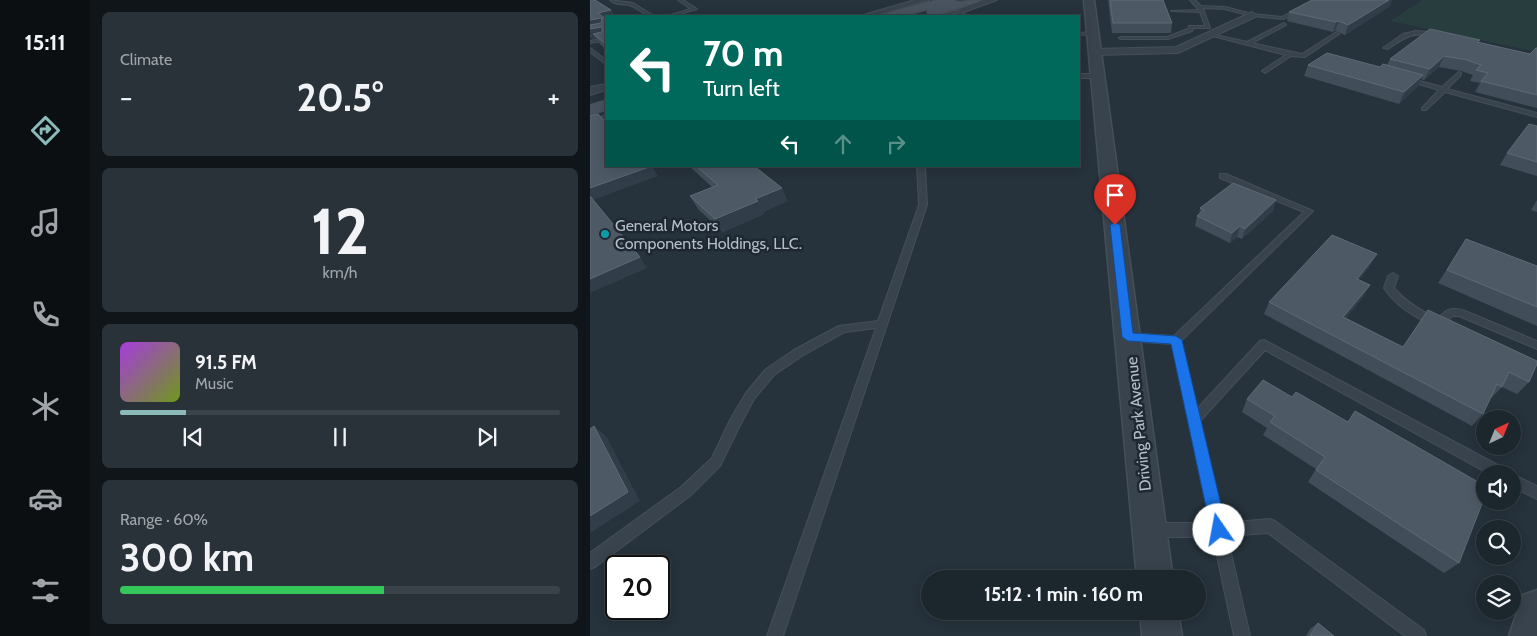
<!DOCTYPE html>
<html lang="en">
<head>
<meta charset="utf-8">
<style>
	body { margin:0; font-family:Cabin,sans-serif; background:#293239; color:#f1f3f6; height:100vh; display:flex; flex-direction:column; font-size:19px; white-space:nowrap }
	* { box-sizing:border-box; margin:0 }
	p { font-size:16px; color:#a0a5aa }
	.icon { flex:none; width:28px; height:28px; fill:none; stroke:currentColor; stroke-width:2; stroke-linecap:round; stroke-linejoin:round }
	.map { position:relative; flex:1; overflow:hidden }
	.drawer { display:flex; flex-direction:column; gap:12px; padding:12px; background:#0f1519; width:500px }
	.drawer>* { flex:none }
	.banner { position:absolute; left:15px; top:15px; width:475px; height:152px; border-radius:0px; box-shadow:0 2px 12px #0003,0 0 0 1px #3a4349; background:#00695c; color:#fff; overflow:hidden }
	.needle { width:32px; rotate:43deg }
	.fabs { position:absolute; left:886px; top:410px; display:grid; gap:10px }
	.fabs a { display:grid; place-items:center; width:45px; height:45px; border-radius:50%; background:#1c262d; box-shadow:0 2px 12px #0003,0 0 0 1px #3a4349; font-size:25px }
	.speed { position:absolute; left:15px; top:555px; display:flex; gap:10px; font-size:25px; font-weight:700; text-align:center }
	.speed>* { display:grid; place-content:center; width:65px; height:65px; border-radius:50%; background:#1c262d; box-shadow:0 2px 12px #0003,0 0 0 1px #3a4349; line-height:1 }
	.speed .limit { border:2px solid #111; border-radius:8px; background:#fff; color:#111 }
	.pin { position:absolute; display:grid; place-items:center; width:42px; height:42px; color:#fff; margin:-51px -21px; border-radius:50% 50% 50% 0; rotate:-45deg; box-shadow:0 0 5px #0007 }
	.pin .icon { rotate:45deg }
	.me { position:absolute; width:55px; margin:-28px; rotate:348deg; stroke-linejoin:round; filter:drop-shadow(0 0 4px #0008) }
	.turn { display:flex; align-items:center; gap:18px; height:105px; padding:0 15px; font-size:22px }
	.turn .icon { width:65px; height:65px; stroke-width:2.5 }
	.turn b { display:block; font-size:35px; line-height:42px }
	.lanes { display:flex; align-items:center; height:48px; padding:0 15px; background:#0003; justify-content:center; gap:25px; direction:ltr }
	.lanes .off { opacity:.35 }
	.big { font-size:38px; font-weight:700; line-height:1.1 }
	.drawer .widget { flex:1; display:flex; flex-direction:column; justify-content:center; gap:8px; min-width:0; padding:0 18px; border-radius:8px; background:#293239 }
	.drawer .dial { align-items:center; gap:0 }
	.dial b { font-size:65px; line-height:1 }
	.song { display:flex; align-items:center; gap:15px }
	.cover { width:60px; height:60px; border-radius:8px; background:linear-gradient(135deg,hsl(280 70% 55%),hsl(80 70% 35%)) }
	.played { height:5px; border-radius:2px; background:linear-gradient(90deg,#8bbbb9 15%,#3a4349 15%) }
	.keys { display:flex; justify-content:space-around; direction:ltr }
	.heat { display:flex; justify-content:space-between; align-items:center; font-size:28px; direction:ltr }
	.charge { height:8px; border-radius:4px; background:linear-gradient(90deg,#34c759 60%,#3a4349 0) }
	.trip { position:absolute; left:331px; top:570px; width:285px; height:50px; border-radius:25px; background:#1c262d; box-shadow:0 2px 12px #0003,0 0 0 1px #3a4349; font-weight:700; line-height:50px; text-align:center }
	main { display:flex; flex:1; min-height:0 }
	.menu { display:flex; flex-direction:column; width:90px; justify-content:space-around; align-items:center; background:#0b0f12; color:#a0a5aa }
	.menu .icon { width:35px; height:35px }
	.menu .active { color:#8bbbb9 }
	.menu b { font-size:22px; color:#f1f3f6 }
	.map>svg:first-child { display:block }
</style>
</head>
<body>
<main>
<nav class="menu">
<b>15:11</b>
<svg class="icon active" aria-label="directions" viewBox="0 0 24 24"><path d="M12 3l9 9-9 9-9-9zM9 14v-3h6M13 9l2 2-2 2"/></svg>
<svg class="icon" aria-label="music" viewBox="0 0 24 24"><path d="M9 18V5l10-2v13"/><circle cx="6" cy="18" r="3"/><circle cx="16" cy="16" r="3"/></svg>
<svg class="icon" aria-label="phone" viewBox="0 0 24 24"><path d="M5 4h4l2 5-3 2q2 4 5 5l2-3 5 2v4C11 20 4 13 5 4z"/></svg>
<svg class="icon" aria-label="climate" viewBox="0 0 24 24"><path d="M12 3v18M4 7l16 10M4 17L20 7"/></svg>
<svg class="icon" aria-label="car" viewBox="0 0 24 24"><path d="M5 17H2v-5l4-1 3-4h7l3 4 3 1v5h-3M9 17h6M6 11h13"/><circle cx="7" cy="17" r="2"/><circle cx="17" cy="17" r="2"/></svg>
<svg class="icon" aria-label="filters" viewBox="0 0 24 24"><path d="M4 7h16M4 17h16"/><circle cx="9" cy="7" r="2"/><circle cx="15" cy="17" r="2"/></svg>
</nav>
<section class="drawer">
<div class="widget"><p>Climate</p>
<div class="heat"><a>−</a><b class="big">20.5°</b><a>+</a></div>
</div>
<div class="widget dial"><b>12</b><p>km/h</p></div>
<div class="widget">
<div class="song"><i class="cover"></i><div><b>91.5 FM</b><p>Music</p></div></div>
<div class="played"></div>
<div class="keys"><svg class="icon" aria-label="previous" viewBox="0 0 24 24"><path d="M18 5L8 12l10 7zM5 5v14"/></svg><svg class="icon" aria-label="pause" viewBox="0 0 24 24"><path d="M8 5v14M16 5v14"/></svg><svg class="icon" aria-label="next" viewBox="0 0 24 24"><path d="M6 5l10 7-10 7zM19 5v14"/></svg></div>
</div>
<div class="widget"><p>Range · 60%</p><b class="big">300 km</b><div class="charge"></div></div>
</section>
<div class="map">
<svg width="947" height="636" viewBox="0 0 947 636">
	<rect width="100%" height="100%" fill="#26323c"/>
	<path fill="#283d3d" d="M 832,0 L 947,0 L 947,52 L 800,21 Z"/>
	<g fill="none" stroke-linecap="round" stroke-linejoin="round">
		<g stroke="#454f59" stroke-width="2">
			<path id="service" d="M 20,0 L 43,3 L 64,16 C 54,17 48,7 39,5 C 31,3 26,6 20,0 Z
				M 88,0 L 93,0 L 107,9 L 83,16 L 77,16 L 101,9 Z
				M 600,0 L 605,0 L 611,6 L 635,7 L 662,14 L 692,17 L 726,0 L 731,0 L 693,19 L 662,16 L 635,9 L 613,8 L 620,28 L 603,28 L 602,31 L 578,39 L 531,39 L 529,38 L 531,37 L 577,37 L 598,29 L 599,26 L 615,26 L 610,12 L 581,11 L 609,10 Z
				M 365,11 L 380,16 L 374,16 L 365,13 L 348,16 Z
				M 694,23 L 696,25 L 662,43 L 712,54 L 745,33 L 749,34 L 715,57 L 701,56 L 675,73 L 672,71 L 673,70 L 696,55 L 619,35 L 621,34 L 657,42 Z
				M 826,31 L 839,32 L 850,35 L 848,36 C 824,32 817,35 798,49 L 793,48 L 813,34 Z
				M 503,32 L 505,34 L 489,35 L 489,33 Z
				M 16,38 L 16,40 L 0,43 L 0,41 Z
				M 0,48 L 16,60 L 16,64 L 0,52 Z
				M 869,72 L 871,73 L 871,75 L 857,89 L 947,113 L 947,117 L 855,92 L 836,110 L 832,110 L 832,108 L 849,90 L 815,80 L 818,78 L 852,87 Z
				M 489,74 L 508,74 L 511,76 L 508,78 L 489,78 Z
				M 16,115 L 16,119 L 0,124 L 0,120 Z
				M 327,166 L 335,166 L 337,205 L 193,636 L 177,636 L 286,328 L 255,332 L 212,356 L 184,375 L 164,399 L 149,427 L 130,466 L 101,495 L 5,567 L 0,569 L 0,553 L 91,487 L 122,458 L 140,420 L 156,393 L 176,369 L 204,350 L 249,326 L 288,321 L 329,205 Z
				M 630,174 L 636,174 L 723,211 L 591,341 L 607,409 L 670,341 L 674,340 L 917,470 L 918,474 L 899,474 L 675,350 L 610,421 L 634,523 L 680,519 L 685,521 L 834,630 L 836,636 L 815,636 L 678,533 L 637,536 L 660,636 L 644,636 L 623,537 L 563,537 L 558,535 L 556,530 L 558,525 L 563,523 L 620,523 L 582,344 L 538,341 L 534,340 L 533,337 L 534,334 L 538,333 L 584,336 L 714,212 L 630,178 Z
				M 803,273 L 808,276 L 804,288 C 816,302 831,311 848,319 C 855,309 863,307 875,311 L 947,341 L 947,349 L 869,316 L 862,316 L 854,327 L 850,328 C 829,320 807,308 794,288 L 798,276 Z
				M 922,474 L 947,486 L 947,499 L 922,487 Z"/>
		</g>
		<g stroke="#454f59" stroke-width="2">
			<path id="minor" d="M 325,0 L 339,0 L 284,16 L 270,16 Z
				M 394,0 L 407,0 L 371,13 L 367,10 Z
				M 662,12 L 666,15 L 665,17 L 588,53 L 505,55 L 500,52 L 505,49 L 586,47 Z
				M 16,84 L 16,90 L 0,95 L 0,87 Z"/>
		</g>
		<g stroke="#454f59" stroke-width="3">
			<path id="tertiary" d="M 494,0 L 504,0 L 583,579 L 547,579 Z
				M 947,590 L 947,636 L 919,636 L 933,595 Z
				M 550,611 L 588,611 L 592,636 L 552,636 Z"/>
		</g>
		<g stroke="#454f59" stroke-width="2">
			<path id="secondary" d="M 347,0 L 366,0 L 364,2 L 390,0 L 388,2 L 343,16 L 339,15 L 337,12 L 339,9 L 314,16 L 295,16 L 297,13 Z
				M 16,100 L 16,110 L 0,115 L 0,105 Z"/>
		</g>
		<use href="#service" fill="#39434d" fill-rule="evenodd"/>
		<use href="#minor" fill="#39434d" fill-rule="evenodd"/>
		<use href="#tertiary" fill="#39434d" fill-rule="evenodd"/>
		<use href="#secondary" fill="#48535f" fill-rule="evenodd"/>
	</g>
	<path fill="#414e5a" d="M 0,0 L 21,10 L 24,16 L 16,16 L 16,50 L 9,43 L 6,38 L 3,39 L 0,36 Z
		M 518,0 L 573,0 L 582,23 L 581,33 L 522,33 Z
		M 722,0 L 802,0 L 799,7 L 755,35 L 745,31 L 743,32 L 697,21 L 699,12 Z
		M 890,40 L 888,42 L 940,54 L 947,48 L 947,108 L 885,92 L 890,83 L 880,81 L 883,75 L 871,71 L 849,67 L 834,80 L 831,79 L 828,86 L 809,104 L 714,76 L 718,65 L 790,67 L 797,65 L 800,59 Z
		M 947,126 L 947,176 L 910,165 L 917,153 Z
		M 99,166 L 164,166 L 198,201 L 173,212 L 174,214 L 133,232 L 108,209 L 100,196 L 122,187 Z
		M 686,200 L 683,211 L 652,239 L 647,237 L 640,243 L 605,226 L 607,216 L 609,215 L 610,208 Z
		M 947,200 L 947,212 L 941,210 Z
		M 876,239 L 947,266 L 947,326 L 848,283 Z
		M 780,266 L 769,280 L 780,285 L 773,297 L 756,318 L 813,347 L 838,310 L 939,382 L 927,394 L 912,387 L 900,399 L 893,414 L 882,426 L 674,314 L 679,302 Z
		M 673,380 L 869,563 L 854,573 L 718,482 L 726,469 L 673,435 L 677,428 L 652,412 L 657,399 Z
		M 728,623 L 744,636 L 716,636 L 720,629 Z"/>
	<path fill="#313e49" d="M 799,0 L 802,0 L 799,7 L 755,35 L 758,25 Z
		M 21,10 L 24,16 L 16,16 L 16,35 L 3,34 L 6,38 L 3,39 L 0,34 L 0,20 L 8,13 Z
		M 749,21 L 745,31 L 743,32 L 746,22 Z
		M 854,56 L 849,67 L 834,80 L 840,69 Z
		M 833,75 L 828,86 L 809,104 L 814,92 Z
		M 62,166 L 68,176 L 3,200 L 0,197 L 0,188 Z
		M 192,188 L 198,201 L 173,212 L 174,214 L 133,232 L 125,219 L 165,199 Z
		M 686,200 L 683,211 L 652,239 L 655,229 Z
		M 650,226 L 647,237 L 640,243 L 642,233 Z
		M 787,254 L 780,266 L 760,291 L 767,279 Z
		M 50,257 L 57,268 L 0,293 L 0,279 Z
		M 780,285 L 773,297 L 747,330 L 753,317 Z
		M 4,426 L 16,436 L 50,501 L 0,533 L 0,516 Z"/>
	<path fill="#4d5a66" stroke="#5e6a75" d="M 0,0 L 5,0 L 21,10 L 8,13 L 16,19 L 16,44 L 3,34 L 12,32 L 12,27 L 0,29 L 0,25 L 11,23 L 12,18 L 0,20 Z
		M 520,0 L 573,0 L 582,23 L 523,23 Z
		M 722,0 L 799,0 L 758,25 L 749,21 L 746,22 L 699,12 Z
		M 840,29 L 890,40 L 887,42 L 940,54 L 946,48 L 947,48 L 947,95 L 891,81 L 898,73 L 886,70 L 891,65 L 877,60 L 854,56 L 840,69 L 800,59 Z
		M 737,53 L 790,67 L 793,64 L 833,75 L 814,92 L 718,65 Z
		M 8,114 L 16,122 L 16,166 L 62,166 L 0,188 L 0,116 Z
		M 939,124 L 947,126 L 947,162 L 917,153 Z
		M 106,166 L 164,166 L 192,188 L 165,199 L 168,201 L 125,219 L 100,196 L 128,185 Z
		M 643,183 L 686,200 L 655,229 L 650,226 L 642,233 L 607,216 L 614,210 L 610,208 Z
		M 0,196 L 50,257 L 0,279 Z
		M 742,235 L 787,254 L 767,279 L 780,285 L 753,317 L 813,347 L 838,310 L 947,361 L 947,364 L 939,382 L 919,372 L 912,387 L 907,384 L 893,414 L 679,302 Z
		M 876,239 L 947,266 L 947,307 L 857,270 Z
		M 673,380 L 702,397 L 706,392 L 758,422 L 765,411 L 895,486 L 895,496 L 869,563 L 726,470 L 735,457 L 680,422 L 685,416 L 657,399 Z
		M 4,426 L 38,492 L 0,516 L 0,429 Z
		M 728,623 L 744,636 L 720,636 Z"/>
	<path fill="#1a73e8" stroke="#114b97" d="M 525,222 L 530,225 L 543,333 L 586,336 L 592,340 L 637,530 L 634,536 L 629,538 L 623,536 L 621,530 L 581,344 L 538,341 L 532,337 L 520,225 Z"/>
	<circle fill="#0f9aa8" stroke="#1e2832" stroke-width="2" cx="15" cy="234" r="5"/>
	<g text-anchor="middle" stroke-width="5" stroke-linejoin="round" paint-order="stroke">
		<g font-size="16" fill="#b5bec8" stroke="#1e2832" text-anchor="start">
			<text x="25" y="231">General Motors<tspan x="25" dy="18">Components Holdings, LLC.</tspan></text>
		</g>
		<g font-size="16" fill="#b5bec8" stroke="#1e2832">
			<text transform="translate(548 424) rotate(-96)" y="6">Driving Park Avenue</text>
		</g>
	</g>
</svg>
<div class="fabs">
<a><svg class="needle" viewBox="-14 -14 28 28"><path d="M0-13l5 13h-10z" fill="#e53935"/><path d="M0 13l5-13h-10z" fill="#a0a5aa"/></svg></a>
<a><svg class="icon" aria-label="sound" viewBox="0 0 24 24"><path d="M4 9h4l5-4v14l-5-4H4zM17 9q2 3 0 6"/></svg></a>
<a><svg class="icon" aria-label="search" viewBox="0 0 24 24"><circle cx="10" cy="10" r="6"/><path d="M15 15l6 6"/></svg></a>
<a><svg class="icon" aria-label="layers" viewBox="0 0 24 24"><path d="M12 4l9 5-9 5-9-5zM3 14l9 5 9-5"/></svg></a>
</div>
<div class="speed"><div class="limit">20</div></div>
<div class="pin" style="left:525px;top:225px;background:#d93025"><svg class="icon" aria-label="arrive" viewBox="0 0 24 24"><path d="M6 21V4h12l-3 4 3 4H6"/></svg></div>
<svg class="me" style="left:629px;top:530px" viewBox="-20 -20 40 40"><circle r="19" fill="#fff"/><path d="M0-13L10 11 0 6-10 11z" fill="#1a73e8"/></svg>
<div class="trip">15:12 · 1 min · 160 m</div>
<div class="banner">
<div class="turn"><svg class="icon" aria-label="left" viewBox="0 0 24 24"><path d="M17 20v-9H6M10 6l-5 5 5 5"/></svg><div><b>70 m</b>Turn left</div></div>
<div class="lanes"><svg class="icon" aria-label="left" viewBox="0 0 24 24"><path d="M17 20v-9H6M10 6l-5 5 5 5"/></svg><svg class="icon off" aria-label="ahead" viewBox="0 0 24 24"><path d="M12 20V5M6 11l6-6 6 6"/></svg><svg class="icon off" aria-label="right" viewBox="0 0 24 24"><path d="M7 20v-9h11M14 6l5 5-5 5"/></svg></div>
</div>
</div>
</main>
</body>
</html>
